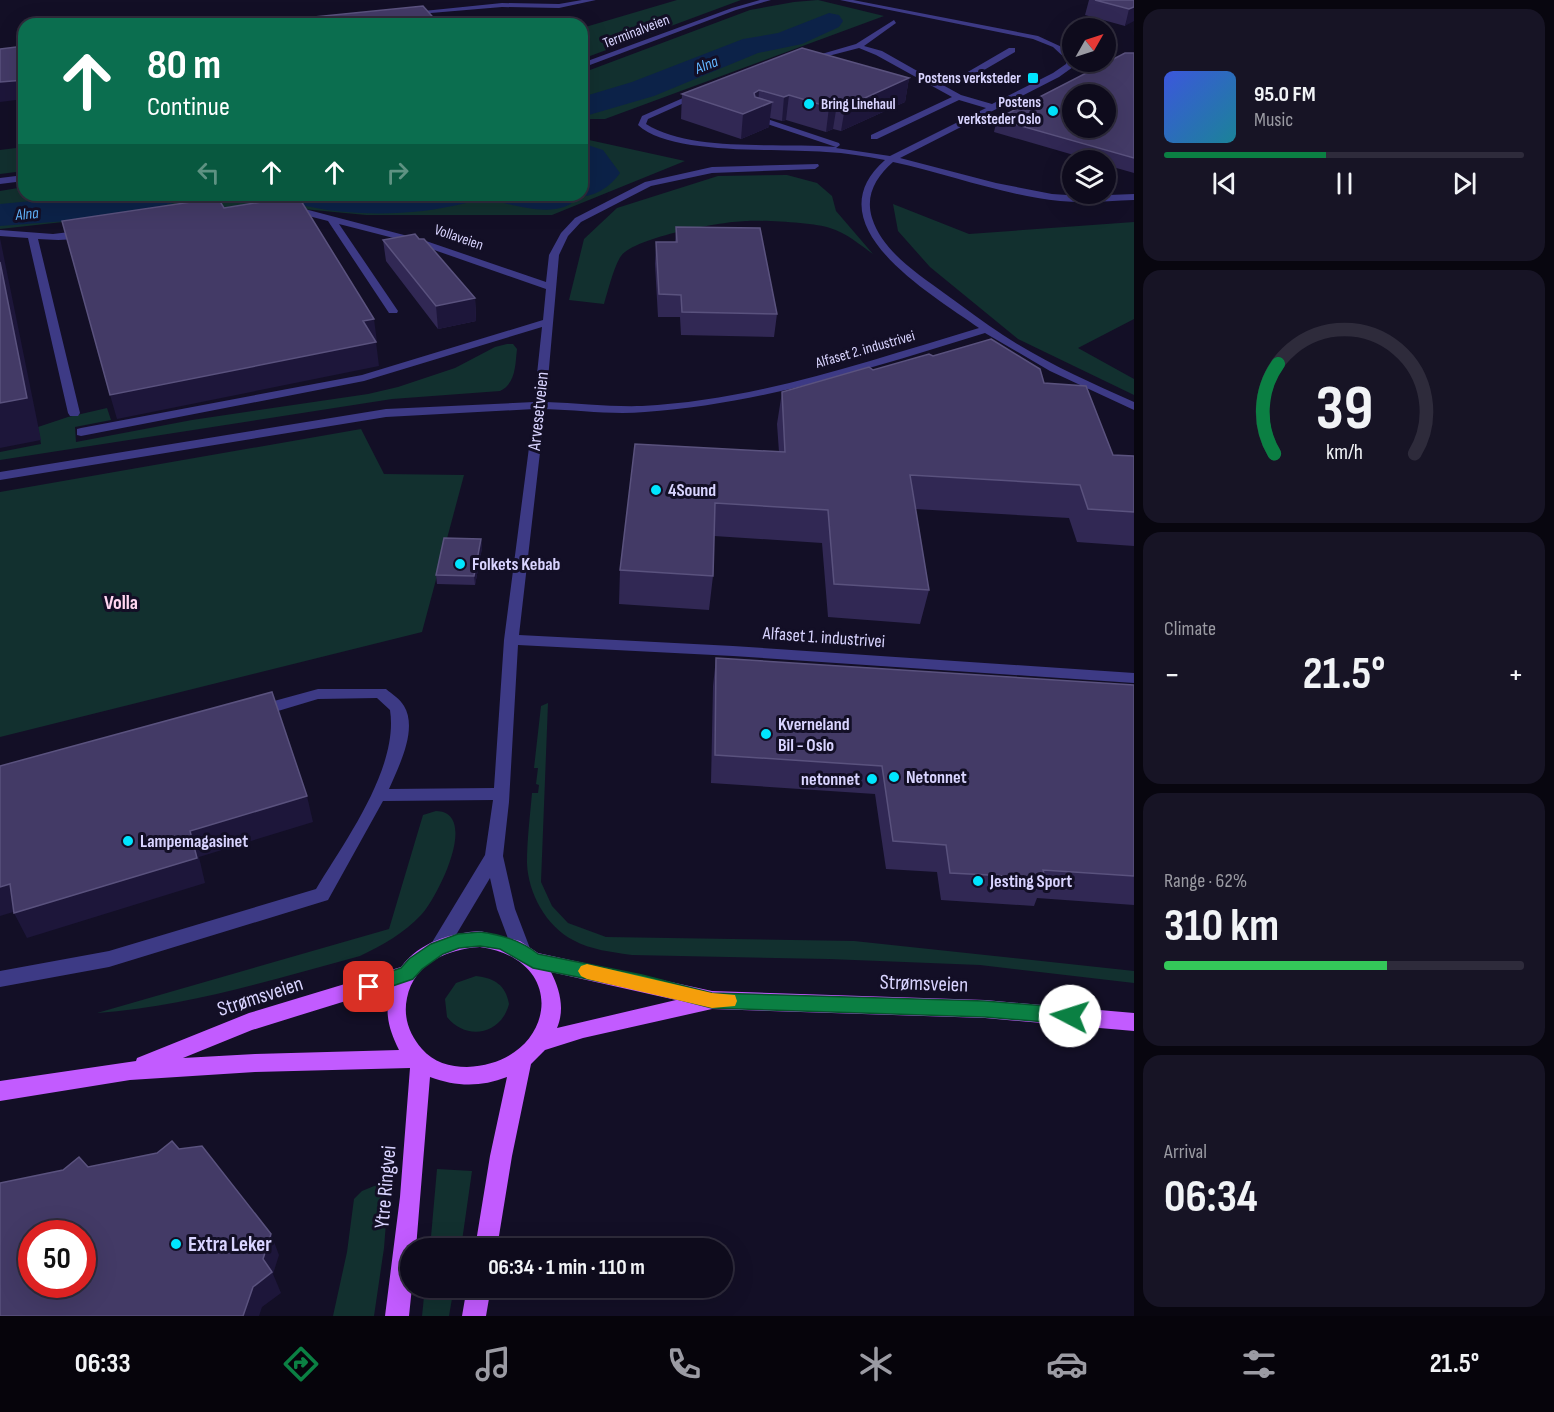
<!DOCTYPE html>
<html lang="en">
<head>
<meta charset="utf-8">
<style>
	body { margin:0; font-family:"Sofia Sans Condensed",sans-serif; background:#171425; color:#f1f3f6; height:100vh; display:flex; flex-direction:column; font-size:22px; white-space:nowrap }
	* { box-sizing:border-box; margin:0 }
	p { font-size:20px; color:#9b9ba3 }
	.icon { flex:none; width:33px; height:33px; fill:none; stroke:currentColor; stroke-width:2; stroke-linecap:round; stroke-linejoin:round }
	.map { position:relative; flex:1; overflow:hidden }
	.drawer { display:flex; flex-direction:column; gap:9px; padding:9px; background:#08060f; width:420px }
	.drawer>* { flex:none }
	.guide { position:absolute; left:18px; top:18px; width:570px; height:183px; border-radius:18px; box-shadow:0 6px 24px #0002,0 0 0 2px #2e2b3b; background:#0b6e4f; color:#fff; overflow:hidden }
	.needle { width:39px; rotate:51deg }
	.controls { position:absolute; left:1062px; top:18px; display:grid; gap:12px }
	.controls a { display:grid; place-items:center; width:54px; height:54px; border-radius:50%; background:#0e0b1c; box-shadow:0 6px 24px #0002,0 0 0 2px #2e2b3b; font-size:30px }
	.speed { position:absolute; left:18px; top:1220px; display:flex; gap:12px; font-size:30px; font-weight:700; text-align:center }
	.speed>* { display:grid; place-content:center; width:78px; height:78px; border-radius:50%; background:#0e0b1c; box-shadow:0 6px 24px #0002,0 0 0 2px #2e2b3b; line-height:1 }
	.speed .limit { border:9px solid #d22; background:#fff; color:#111 }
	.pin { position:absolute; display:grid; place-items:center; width:51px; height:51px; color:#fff; margin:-26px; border-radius:12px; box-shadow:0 3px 9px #0006 }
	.me { position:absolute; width:66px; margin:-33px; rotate:275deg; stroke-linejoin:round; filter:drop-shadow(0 0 4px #0008) }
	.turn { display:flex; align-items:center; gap:21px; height:126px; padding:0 30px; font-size:27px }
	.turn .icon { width:78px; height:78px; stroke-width:2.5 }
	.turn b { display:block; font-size:42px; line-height:51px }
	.lanes { display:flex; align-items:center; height:57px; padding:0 30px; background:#0003; justify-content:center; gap:30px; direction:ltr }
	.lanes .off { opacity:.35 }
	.big { font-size:45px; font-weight:700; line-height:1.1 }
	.drawer .tile { flex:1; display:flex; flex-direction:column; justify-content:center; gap:9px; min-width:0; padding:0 21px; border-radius:18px; background:#171425 }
	.drawer .dial { align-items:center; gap:0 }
	.dial svg { height:156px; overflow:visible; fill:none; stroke:#2e2b3b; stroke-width:7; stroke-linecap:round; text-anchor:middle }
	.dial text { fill:#f1f3f6; stroke:none }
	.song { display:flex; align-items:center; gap:18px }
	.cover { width:72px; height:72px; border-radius:9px; background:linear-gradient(135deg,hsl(230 70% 55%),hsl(190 70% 35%)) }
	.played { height:6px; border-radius:3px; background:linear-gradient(90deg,#0b8043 45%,#2e2b3b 45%) }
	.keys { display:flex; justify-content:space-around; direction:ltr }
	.heat { display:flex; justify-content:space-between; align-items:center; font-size:33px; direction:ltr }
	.charge { height:9px; border-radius:4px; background:linear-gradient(90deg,#34c759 62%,#2e2b3b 0) }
	.trip { position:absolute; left:400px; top:1238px; width:333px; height:60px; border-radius:30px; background:#0e0b1c; box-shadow:0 6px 24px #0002,0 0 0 2px #2e2b3b; font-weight:700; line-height:60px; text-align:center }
	.tab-bar { display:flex; height:96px; justify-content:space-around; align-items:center; background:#06040b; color:#9b9ba3 }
	.tab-bar .icon { width:42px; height:42px }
	.tab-bar .current { color:#0b8043 }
	.tab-bar b { font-size:27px; color:#f1f3f6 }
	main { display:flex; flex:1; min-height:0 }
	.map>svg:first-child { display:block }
</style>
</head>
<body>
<main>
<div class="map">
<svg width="1134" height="1316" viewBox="0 0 1134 1316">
	<rect width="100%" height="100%" fill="#130f26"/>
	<path fill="#12302f" d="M 677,0 L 741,0 L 582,59 L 582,28 Z
		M 818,0 L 884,16 L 605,119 L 591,119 L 582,122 L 582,73 L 750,10 L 794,2 Z
		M 582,135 L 589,140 L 685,161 L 552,215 L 366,215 L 261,205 L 162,211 L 0,229 L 0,191 L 24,187 L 24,195 L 582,195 Z
		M 24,147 L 24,171 L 0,174 L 0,150 Z
		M 787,175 L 817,183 L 832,196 L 836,211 L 873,254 C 860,245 847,233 830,228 C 816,223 765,220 748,221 C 723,221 635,237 621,256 C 614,266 608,291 604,304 L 569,300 L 584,239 L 617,208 L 718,176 Z
		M 893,204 L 969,234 L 1134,222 L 1134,319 L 1078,348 L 1134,379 L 1134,395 L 1018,339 L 930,267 L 898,231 Z
		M 507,344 L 513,344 L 517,349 C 515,366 516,383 500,391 L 392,399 L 0,460 L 0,452 L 41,444 L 38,427 L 68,417 L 107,408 L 111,420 L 75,427 L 76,442 L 192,420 L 368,394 L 398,387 L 455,368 L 495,347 Z
		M 361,429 L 384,474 L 464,475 L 422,632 L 0,737 L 0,492 Z
		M 548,703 L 541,882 L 552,906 L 568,923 L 606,937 L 854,941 L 1134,971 L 1134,983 L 980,965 L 829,959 L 632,955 C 612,952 591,950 573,940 C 546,926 528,893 527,863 C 527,840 530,816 532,793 L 538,793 L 539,785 L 536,784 L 538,768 L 534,768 L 541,706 Z
		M 436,811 C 480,812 438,897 421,915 C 404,933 383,945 360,956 C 274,979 187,1007 97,1013 L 389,929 L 423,815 Z
		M 476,976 C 494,978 506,985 509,1004 C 501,1035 466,1041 447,1017 L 445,999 L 456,983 Z
		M 437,1169 L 472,1171 L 461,1248 L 430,1248 Z
		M 379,1184 L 389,1185 L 384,1248 L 374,1316 L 333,1316 L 347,1252 L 354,1199 L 362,1191 Z
		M 425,1287 L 454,1287 L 449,1316 L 422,1316 Z"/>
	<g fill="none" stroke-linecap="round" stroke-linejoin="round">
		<path fill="#0c2248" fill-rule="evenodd" d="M 829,13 L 839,15 L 843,21 L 839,27 L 802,44 L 758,53 L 654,96 L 582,117 L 582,97 L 632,82 L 743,39 L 778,33 Z
			M 582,143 L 603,150 L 620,173 C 611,186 594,198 579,196 C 563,218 526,208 504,203 L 498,195 L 582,195 Z
			M 95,195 L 180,195 L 174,203 L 161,206 L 79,220 L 0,226 L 0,204 Z
			M 286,195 L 472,195 L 466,203 C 409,217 349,217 292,203 Z"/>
		<path fill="#3d3a85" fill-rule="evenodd" d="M 582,0 L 596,0 L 559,8 L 502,7 L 407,15 L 404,13 L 502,3 L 559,4 Z
			M 760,0 L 771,0 L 736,10 L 582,68 L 582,63 L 732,8 Z
			M 840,0 L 853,0 L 1038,36 L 1064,48 L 1074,62 L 1073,67 L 1059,77 L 900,158 L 996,183 L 1052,194 L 1083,196 L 1134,194 L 1134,200 C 1109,201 1085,203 1060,201 C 1003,195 948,174 893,162 C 876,177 865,195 872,218 C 883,252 917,273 944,293 C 964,307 983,322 1003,335 C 1044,362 1089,382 1134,402 L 1134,410 L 1050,371 L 985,333 C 874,367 762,404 645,412 C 612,415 579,410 545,409 L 519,635 L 733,646 L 1134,673 L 1134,683 L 733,656 L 518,645 L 509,802 L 503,856 L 515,909 L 531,951 L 529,957 L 522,959 L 515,957 L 497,909 L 490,878 L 444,955 L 437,957 L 430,955 L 428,949 L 485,855 L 493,800 L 383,801 L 328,900 L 109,967 L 0,987 L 0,971 L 109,951 L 316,889 C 345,841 399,768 390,710 L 377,698 L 318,699 L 258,717 L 252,715 L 250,711 L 252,707 L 318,689 L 386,689 C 392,694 400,699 404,706 C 418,729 399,766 389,789 L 494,788 L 504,640 L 534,409 L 386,417 L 0,480 L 0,472 L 386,409 L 534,402 L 542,327 L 364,381 L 81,436 L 77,435 L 77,429 L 81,428 L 362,375 L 543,320 L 546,289 L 417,244 L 339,224 L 398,311 L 397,313 L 389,313 L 328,221 L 297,213 L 286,213 L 286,209 L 297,207 L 423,240 L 546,282 L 549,255 L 561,233 L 575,218 L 645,182 L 712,167 L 818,164 L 819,166 L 815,169 L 712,173 L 651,186 L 581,222 L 568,236 L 559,255 L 546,402 C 578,403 610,407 642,406 C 758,400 868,361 979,328 C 931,294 811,225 885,160 C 865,156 846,153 826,152 C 780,148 671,156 638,125 L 642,116 L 699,91 L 703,93 L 702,95 L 648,119 L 646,124 C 691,153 783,142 836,147 L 755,120 L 754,118 L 758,116 L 839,143 L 840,145 L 836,148 L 890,156 L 986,108 L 959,100 L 877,139 L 871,139 L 871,135 L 952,97 L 876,55 L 859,48 L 805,62 L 801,60 L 856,44 L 894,20 L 896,23 L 864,46 L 882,51 L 935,81 L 966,73 L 1009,48 L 1015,48 L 1015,52 L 972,77 L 941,84 L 961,95 L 992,104 L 1053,73 L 1066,64 L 1067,60 L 1053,47 L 1033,39 Z
			M 1106,59 L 1134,60 L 1134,64 L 1103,63 Z
			M 24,175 L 24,181 L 0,184 L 0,178 Z
			M 0,230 L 53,234 L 86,230 L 91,233 C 78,242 53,240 38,239 L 80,413 L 78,416 L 70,416 L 68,413 L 28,238 L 0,236 Z"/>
		<path fill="#c25bff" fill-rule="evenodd" d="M 480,931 L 520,941 L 538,953 L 712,991 L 985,1000 L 1134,1013 L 1134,1031 L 985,1018 L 712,1009 L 583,1038 L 545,1050 L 531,1064 L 512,1156 L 497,1248 L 475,1248 L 490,1156 L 507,1077 C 481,1087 457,1087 430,1077 L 416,1248 L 411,1248 L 412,1287 L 409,1316 L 385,1316 L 400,1197 L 410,1068 L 255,1072 L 130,1080 L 0,1101 L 0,1081 L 136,1061 L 137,1058 L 249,1013 L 401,967 C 420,942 450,933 480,931 ZM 480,947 C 573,960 554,1064 467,1067 C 450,1067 433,1062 422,1049 C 409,1034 403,1017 407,998 C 414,963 448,949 480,947 ZM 551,972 L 676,1000 L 557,1028 C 565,1009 560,990 551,972 ZM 391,987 C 384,1011 388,1028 399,1050 L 255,1054 L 183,1058 L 252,1030 Z
			M 467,1287 L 491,1287 L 486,1316 L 462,1316 Z"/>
	</g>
	<path fill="#312854" d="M 1089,0 L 1134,0 L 1125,26 L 1085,15 Z
		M 1134,53 L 1134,173 L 1106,165 L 1106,160 L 1091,160 L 994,132 L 997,119 Z
		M 909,78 L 905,102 L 841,131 L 833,129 L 826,132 L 786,120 L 782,121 L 770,118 L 769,127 L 741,139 L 681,119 L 682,94 Z
		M 676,227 L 777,314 L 774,337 L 681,335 L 680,317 L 658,317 L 655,264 L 656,242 L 675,242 Z
		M 419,239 L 475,298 L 476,321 L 438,329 L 386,261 L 383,240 Z
		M 933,356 L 1044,383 L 1113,455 L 1134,456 L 1134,546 L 1077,542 L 1069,518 L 915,509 L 929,590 L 920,624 L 828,617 L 822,543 L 714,536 L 713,576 L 709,610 L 619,604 L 620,570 L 779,452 L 777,424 L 782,392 Z
		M 481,539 L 482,548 L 475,585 L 437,584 L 436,575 Z
		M 716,658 L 1134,685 L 1134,905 L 1037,898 L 1034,906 L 941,900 L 937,872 L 886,869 L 875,794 L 711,783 L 713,686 Z"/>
	<path fill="#1d163a" d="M 1134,7 L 1134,21 L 1125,26 L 1129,9 Z
		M 909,78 L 905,102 L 841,131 L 845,107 Z
		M 24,80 L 24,99 L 0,102 L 0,82 Z
		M 759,90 L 758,108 L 772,102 L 769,127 L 741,139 L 743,114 L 754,93 Z
		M 789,95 L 786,120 L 782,121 L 784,97 Z
		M 837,104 L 833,129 L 826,132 L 829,107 Z
		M 0,238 L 41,440 L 0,448 Z
		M 475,298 L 476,321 L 438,329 L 436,306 Z
		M 374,319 L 377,342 L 366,344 L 363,321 Z
		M 376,342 L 379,366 L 117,419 L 110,395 Z
		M 481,539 L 482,548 L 475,585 L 474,576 Z
		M 307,796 L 313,822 L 199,857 L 205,883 L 27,938 L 14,913 L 190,831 Z
		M 10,884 L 23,909 L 0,916 L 0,887 Z
		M 271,1234 L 279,1255 L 273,1274 L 281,1293 L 262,1307 L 259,1316 L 243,1316 Z"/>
	<path fill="#433a66" stroke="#5a527e" stroke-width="1.5" fill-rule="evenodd" d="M 1095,0 L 1134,0 L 1134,7 L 1129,9 Z
		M 423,6 L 439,24 L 243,24 Z
		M 24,46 L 24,80 L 0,82 L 0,49 Z
		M 802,48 L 909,78 L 845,107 L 837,104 L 829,107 L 789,95 L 784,97 L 759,90 L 754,93 L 755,97 L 772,102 L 743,114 L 682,94 Z
		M 1125,53 L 1134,53 L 1134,158 L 997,119 ZM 1072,94 L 1106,94 L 1106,128 L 1072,128 Z
		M 298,196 L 374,319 L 363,321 L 376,342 L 110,395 L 62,221 L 218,198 L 224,208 Z
		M 676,227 L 760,228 L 777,314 L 682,312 L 681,295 L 659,294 L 656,242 L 677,242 Z
		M 415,234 L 419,239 L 424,239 L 475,298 L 436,306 L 383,240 Z
		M 0,262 L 27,398 L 0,403 Z
		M 991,339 L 1040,369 L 1044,383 L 1086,386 L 1113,455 L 1134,456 L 1134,512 L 1088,509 L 1080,485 L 910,475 L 929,590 L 834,584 L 828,510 L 715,503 L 713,576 L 620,570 L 635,444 L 785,452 L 782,392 L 869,367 L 873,370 L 929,354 L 933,356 Z
		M 444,538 L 481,539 L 474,576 L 436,575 Z
		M 716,658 L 1134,685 L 1134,876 L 1043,870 L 1045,878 L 950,873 L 946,845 L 893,841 L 882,766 L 715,755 Z
		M 272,692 L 307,796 L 190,831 L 197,858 L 14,913 L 10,884 L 0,887 L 0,766 Z
		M 172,1141 L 179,1149 L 202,1146 L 271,1234 L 263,1259 L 272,1272 L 253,1287 L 243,1316 L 0,1316 L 0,1183 L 63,1170 L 79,1157 L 88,1167 L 157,1153 ZM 32,1233 L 82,1233 L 82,1284 L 32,1284 Z"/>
	<path fill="#0b8043" stroke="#07532c" stroke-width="1.5" d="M 480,932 C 502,935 520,940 538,954 L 642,975 L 712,993 L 985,1001 L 1070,1008 L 1076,1010 L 1079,1016 L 1076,1022 L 1070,1024 L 985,1017 L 712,1008 L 642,990 L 533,968 L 500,949 L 480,946 L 459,948 L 443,954 L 422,969 L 413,979 L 369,994 L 362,992 L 360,987 L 362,981 L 401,968 L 409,959 L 431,944 L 458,934 Z"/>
	<path fill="#f59e0b" d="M 587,964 L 712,993 L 735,995 L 737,1001 L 735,1006 L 712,1008 L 587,979 L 581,976 L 578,971 L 581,966 Z"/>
	<g fill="#00e5ff" stroke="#130f26" stroke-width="2">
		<rect x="1027" y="72" width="12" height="12" rx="3"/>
		<circle cx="809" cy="104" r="6"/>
		<circle cx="1053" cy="111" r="6"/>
		<circle cx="656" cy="490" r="6"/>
		<circle cx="460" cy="564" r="6"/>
		<circle cx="766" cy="734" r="6"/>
		<circle cx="894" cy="777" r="6"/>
		<circle cx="872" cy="779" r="6"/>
		<circle cx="128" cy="841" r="6"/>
		<circle cx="978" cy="881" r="6"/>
		<circle cx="176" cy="1244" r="6"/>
	</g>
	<g text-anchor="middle" stroke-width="6" stroke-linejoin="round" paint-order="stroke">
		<g font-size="15" fill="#d9d4ff" stroke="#130f26">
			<text transform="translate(636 31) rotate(-21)" y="5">Terminalveien</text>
			<text transform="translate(459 237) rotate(19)" y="5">Vollaveien</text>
			<text transform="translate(865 349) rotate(-16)" y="5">Alfaset 2. industrivei</text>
		</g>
		<g font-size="15" font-weight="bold" fill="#d9d4ff" stroke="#130f26" text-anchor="end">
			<text x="1021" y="83">Postens verksteder</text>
			<text x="1041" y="107">Postens<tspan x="1041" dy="17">verksteder Oslo</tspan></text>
			<text x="821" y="109" text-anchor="start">Bring Linehaul</text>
		</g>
		<g font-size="16" font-style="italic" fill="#62b6ff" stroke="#130f26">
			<text transform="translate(706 64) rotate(-22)" y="6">Alna</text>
			<text transform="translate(27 213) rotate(-5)" y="6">Alna</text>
		</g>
		<g font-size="18" fill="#d9d4ff" stroke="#130f26">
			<text transform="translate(538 411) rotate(-84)" y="6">Arvesetveien</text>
			<text transform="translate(824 637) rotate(4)" y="6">Alfaset 1. industrivei</text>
		</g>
		<g font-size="18" font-weight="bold" fill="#d9d4ff" stroke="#130f26" text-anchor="start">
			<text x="668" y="496">4Sound</text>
			<text x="472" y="570">Folkets Kebab</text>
			<text x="778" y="730">Kverneland<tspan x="778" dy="21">Bil - Oslo</tspan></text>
			<text x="906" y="783">Netonnet</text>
			<text x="860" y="785" text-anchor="end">netonnet</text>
			<text x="140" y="847">Lampemagasinet</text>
			<text x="990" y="887">Jesting Sport</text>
		</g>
		<g font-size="20" font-weight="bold" fill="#ffd6f0" stroke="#130f26">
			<text x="121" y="609">Volla</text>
		</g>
		<g font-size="21" fill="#d9d4ff" stroke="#130f26">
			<text transform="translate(924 983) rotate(2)" y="7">Strømsveien</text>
			<text transform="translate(260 996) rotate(-18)" y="7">Strømsveien</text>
			<text transform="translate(385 1187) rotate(-85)" y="7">Ytre Ringvei</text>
		</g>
		<g font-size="21" font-weight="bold" fill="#d9d4ff" stroke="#130f26" text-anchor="start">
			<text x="188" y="1251">Extra Leker</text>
		</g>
	</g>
</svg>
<div class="controls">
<a><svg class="needle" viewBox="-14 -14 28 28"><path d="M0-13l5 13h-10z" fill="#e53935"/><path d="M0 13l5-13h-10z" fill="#9b9ba3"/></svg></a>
<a><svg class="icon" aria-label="search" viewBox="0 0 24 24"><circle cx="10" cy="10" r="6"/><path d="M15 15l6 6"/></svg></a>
<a><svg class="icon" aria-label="layers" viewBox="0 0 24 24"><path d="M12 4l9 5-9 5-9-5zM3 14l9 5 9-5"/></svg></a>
</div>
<div class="speed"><div class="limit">50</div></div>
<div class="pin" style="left:369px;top:987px;background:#d93025"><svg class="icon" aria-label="arrive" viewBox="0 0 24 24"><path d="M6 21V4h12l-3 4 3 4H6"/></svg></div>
<svg class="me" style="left:1070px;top:1016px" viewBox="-20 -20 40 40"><circle r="19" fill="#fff"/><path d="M0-13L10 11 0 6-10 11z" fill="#0b8043"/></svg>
<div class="trip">06:34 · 1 min · 110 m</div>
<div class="guide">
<div class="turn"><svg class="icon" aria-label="ahead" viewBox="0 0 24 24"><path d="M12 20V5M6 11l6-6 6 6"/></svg><div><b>80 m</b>Continue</div></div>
<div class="lanes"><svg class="icon off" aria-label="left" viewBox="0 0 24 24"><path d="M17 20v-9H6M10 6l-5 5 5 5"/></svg><svg class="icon" aria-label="ahead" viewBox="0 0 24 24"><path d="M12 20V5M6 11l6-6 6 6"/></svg><svg class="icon" aria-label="ahead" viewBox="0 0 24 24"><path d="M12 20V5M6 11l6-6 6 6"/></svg><svg class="icon off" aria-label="right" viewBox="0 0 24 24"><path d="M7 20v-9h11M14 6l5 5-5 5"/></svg></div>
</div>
</div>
<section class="drawer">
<div class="tile">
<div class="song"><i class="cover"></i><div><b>95.0 FM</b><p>Music</p></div></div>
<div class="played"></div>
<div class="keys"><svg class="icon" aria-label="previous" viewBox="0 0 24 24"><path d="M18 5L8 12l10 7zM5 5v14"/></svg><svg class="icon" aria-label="pause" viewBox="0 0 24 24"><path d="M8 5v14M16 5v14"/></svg><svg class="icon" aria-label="next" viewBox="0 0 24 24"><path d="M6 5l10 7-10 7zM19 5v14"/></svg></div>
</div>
<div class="tile dial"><svg viewBox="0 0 100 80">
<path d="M14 69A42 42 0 1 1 86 69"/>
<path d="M14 69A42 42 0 0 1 16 23" stroke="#0b8043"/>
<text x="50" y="56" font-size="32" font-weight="700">39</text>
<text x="50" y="72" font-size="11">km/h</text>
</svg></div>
<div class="tile"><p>Climate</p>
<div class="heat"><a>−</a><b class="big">21.5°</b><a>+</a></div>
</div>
<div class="tile"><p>Range · 62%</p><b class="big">310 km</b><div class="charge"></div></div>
<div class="tile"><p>Arrival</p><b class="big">06:34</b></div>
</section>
</main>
<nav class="tab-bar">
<b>06:33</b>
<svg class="icon current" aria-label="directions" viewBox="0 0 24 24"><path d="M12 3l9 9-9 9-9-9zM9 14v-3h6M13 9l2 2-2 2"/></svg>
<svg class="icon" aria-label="music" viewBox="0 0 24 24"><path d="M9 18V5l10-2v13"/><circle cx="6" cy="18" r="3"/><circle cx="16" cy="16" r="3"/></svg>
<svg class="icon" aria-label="phone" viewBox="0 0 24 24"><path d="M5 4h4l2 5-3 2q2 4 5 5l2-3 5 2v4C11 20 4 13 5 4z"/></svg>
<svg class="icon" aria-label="climate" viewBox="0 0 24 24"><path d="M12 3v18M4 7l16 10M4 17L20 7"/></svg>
<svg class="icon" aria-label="car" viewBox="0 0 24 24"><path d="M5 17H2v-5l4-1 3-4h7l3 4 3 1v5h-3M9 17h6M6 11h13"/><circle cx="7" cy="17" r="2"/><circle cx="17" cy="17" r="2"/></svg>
<svg class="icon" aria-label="filters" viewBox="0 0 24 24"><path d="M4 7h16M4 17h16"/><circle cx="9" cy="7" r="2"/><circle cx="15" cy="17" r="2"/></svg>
<b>21.5°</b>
</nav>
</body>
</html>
